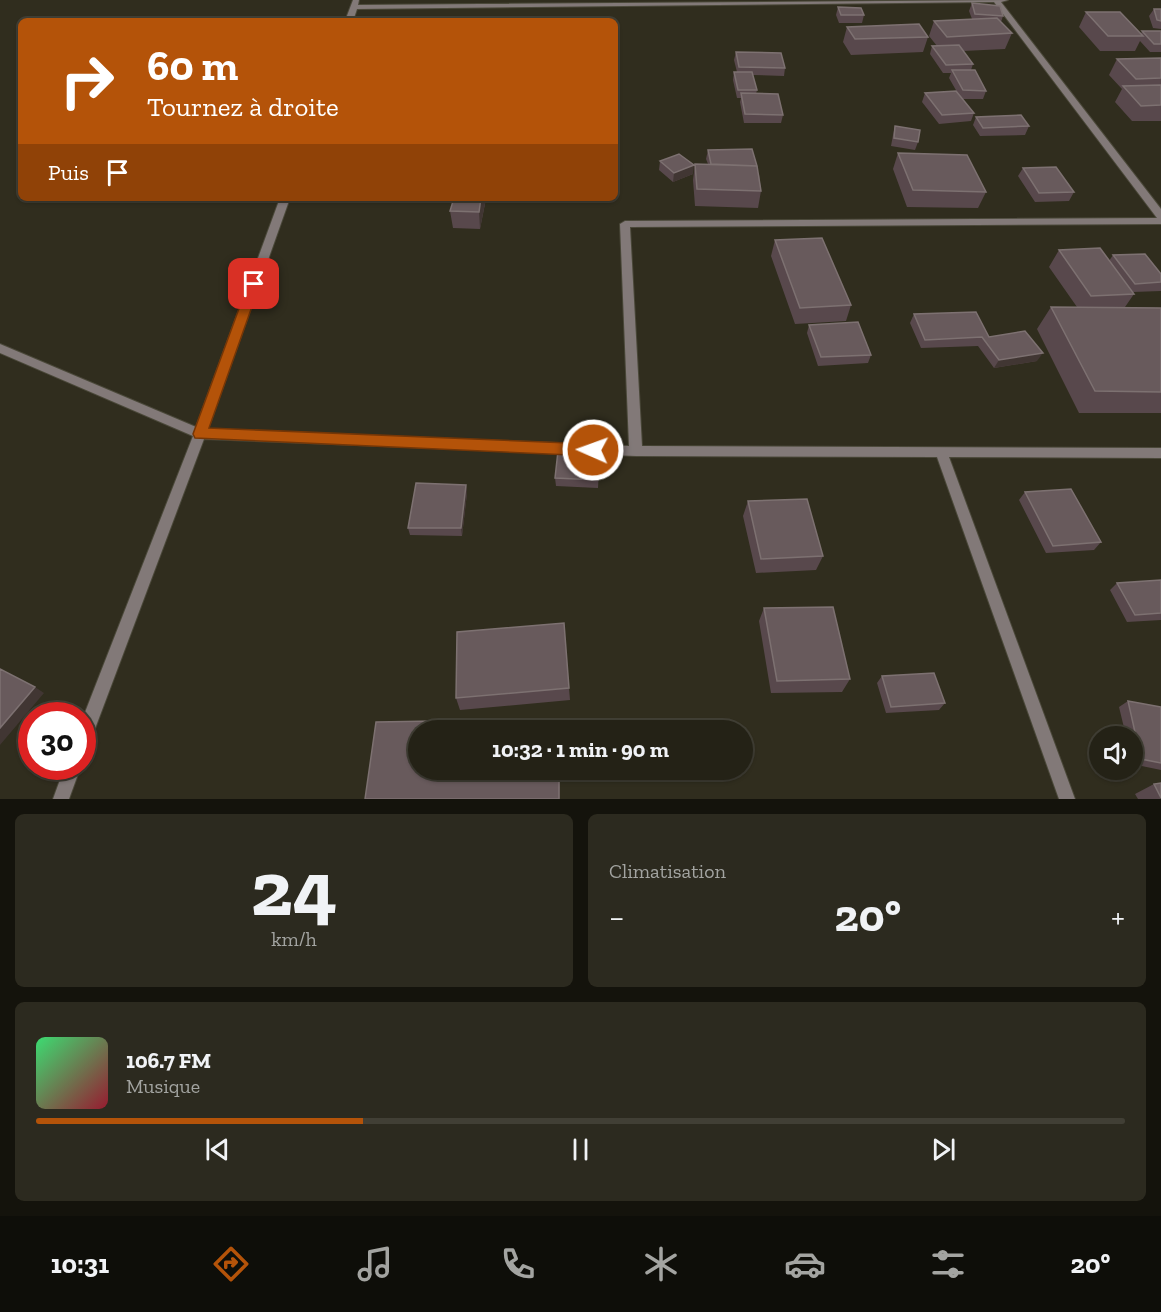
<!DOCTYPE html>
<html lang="fr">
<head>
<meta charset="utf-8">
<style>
	body { margin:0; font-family:"Zilla Slab",serif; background:#2c2a1f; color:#f1f3f6; height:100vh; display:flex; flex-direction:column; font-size:22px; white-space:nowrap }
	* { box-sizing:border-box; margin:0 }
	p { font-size:20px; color:#a3a4a1 }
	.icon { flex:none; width:33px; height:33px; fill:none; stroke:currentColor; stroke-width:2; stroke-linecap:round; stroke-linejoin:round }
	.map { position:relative; height:799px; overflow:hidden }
	.sheet { display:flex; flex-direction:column; gap:15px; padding:15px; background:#14130c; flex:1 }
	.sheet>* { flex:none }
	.guide { position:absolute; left:18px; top:18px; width:600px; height:183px; border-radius:9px; box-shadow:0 2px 4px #0004,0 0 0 2px #413f35; background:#b45309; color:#fff; overflow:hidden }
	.tools { position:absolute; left:1089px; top:726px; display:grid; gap:12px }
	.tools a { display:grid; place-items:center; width:54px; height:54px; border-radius:50%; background:#242216; box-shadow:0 2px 4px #0004,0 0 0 2px #413f35; font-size:30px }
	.speed { position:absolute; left:18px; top:702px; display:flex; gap:12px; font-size:30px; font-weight:700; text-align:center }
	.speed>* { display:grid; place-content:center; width:78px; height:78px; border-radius:50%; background:#242216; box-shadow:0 2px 4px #0004,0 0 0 2px #413f35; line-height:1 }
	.speed .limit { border:9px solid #d22; background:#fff; color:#111 }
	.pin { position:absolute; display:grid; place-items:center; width:51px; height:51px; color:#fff; margin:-26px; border-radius:12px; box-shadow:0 3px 9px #0006 }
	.me { position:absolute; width:66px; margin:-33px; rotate:272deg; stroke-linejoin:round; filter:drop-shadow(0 0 4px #0008) }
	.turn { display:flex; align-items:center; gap:21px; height:126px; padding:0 30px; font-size:27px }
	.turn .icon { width:78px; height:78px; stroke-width:2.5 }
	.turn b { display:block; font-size:42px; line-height:51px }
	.then { display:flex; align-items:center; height:57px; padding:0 30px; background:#0003; gap:12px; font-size:22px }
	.big { font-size:45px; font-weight:700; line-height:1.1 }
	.sheet .widget { flex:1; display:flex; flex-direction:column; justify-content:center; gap:9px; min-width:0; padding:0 21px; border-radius:9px; background:#2c2a1f }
	.sheet .dial { align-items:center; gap:0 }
	.dial b { font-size:78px; line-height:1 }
	.song { display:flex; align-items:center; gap:18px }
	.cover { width:72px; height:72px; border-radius:9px; background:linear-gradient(135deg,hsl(140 70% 55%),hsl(350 70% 35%)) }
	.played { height:6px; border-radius:3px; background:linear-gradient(90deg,#b45309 30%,#413f35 30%) }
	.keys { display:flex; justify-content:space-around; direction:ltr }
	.heat { display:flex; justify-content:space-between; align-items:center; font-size:33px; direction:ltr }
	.sheet .tiles { flex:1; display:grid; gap:15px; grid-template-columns:1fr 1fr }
	.widget:last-child { grid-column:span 2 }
	.trip { position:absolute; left:408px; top:720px; width:345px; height:60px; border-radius:30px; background:#242216; box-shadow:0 2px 4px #0004,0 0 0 2px #413f35; font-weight:700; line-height:60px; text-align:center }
	.menu { display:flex; height:96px; justify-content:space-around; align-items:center; background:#0e0e09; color:#a3a4a1 }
	.menu .icon { width:42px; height:42px }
	.menu .on { color:#b45309 }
	.menu b { font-size:27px; color:#f1f3f6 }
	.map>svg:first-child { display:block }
</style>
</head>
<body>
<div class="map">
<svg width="1161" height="799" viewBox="0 0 1161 799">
	<rect width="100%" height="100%" fill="#302d1e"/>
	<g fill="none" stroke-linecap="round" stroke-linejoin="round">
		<g stroke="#4a4839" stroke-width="2">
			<path id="street" d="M 353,0 L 359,0 L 358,5 L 1008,0 L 1001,2 L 1161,209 L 1161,224 L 630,227 L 642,446 L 1161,448 L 1161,458 L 949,457 L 1075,799 L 1059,799 L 937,457 L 636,456 L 204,439 L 90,742 L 88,748 L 82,750 L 82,720 L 193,436 L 0,353 L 0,344 L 196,427 L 280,198 L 290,198 L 208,429 L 629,446 L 620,224 L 625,221 L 1157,218 L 994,2 L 357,9 L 353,21 L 345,21 Z
				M 65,766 L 81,766 L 69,799 L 53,799 Z"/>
		</g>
		<use href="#street" fill="#827978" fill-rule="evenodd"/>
	</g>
	<path fill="#58484c" d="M 972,3 L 1003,16 L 1001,22 L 1012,33 L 1005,49 L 963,51 L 973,64 L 971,70 L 986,91 L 983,99 L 962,99 L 974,113 L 971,121 L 939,124 L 922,102 L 925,93 L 957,92 L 949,78 L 951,73 L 943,73 L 930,54 L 932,46 L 937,46 L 929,36 L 934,21 L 972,19 L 969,11 Z
		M 838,7 L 864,15 L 862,23 L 839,23 L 836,15 Z
		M 1154,9 L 1161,9 L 1161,29 L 1153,28 L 1149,16 Z
		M 1086,12 L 1141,34 L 1142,31 L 1161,31 L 1161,52 L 1150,52 L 1140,41 L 1135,51 L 1100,51 L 1079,27 Z
		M 847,27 L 928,37 L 923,52 L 851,55 L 843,42 Z
		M 736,52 L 785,68 L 784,76 L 753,75 L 757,90 L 756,94 L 783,115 L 781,123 L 744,123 L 740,102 L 741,98 L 737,98 L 733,80 L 734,72 L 737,72 L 734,60 Z
		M 1161,58 L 1161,121 L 1132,121 L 1115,102 L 1122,89 L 1109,75 L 1117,59 Z
		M 976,117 L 1029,126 L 1025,135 L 980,136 L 973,125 Z
		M 895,126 L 918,142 L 915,150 L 891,146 L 893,135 Z
		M 708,150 L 759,174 L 761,191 L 758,208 L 695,206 L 693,180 L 695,164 L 708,164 L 706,159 Z
		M 898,153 L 986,192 L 978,208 L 907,207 L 893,169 Z
		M 660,161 L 693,174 L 673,182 L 659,170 Z
		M 1023,168 L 1074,192 L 1069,201 L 1035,202 L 1018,176 Z
		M 454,198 L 504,198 L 503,199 L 486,199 L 480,229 L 453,228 L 450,211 Z
		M 775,240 L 851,305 L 846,321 L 795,324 L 771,256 Z
		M 1059,250 L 1109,261 L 1113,255 L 1161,274 L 1161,291 L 1133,292 L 1134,294 L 1125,307 L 1161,308 L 1161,413 L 1079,413 L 1037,329 L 1051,307 L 1077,307 L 1049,267 Z
		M 914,314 L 989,337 L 1037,361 L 994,368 L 978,346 L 921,348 L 910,323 Z
		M 809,325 L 871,355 L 868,363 L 818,366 L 807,333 Z
		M 600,453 L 598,488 L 556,486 L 555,478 Z
		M 466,485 L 467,493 L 462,536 L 410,535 L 408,528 Z
		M 1025,492 L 1101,542 L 1094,550 L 1046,553 L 1019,500 Z
		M 748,501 L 823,556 L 816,570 L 756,573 L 743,516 Z
		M 1161,580 L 1161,620 L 1127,622 L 1110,590 L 1117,583 Z
		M 764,608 L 850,679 L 842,692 L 771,693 L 759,621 Z
		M 882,676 L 945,703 L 939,710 L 886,713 L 877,683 Z
		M 569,688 L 570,700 L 460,710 L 456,698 Z
		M 1128,701 L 1161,707 L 1161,770 L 1132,764 L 1132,736 L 1126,736 L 1119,707 Z
		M 1154,784 L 1161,799 L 1138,799 L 1135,794 Z"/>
	<path fill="#413633" d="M 694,165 L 693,174 L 673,182 L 674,173 Z
		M 481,198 L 486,198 L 480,229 L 479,212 Z
		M 1043,353 L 1037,361 L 994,368 L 999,360 Z
		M 466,485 L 467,493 L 462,536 L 461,528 Z
		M 35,687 L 44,693 L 0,745 L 0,728 Z
		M 559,770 L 560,770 L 560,799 L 559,799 Z"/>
	<path fill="#685a5c" stroke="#7d7171" stroke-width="1.5" d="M 972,3 L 1000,6 L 1003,16 L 975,14 Z
		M 838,7 L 861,8 L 864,15 L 841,15 Z
		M 1154,9 L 1161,9 L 1161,21 L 1157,20 Z
		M 1086,12 L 1120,12 L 1143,36 L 1108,36 Z
		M 997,18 L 1012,33 L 947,37 L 934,21 Z
		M 919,24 L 928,37 L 855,39 L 847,27 Z
		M 1142,31 L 1161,31 L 1161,44 L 1154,44 Z
		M 959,45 L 973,64 L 946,65 L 932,46 Z
		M 736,52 L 781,53 L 785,68 L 739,67 Z
		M 1161,58 L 1161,78 L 1136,79 L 1117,59 Z
		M 952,70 L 975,70 L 986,91 L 963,90 Z
		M 734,72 L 752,72 L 757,90 L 738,90 Z
		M 1161,85 L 1161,105 L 1141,106 L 1123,86 Z
		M 956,91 L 974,113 L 942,115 L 925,93 Z
		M 741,93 L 778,94 L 783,115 L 745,114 Z
		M 1021,115 L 1029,126 L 983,128 L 976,117 Z
		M 895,126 L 920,130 L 918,142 L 894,138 Z
		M 752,149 L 757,166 L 711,164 L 708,150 Z
		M 898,153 L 967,155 L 986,192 L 913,190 Z
		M 679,154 L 694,165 L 674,173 L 660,161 Z
		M 695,164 L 757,166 L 761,191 L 697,189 Z
		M 1056,167 L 1074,192 L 1039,193 L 1023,168 Z
		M 454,198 L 481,198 L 479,212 L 450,211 Z
		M 822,238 L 851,305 L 800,308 L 775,240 Z
		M 1100,248 L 1134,294 L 1091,296 L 1059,250 Z
		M 1145,254 L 1161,274 L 1161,282 L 1135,284 L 1113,255 Z
		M 1051,307 L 1161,308 L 1161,392 L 1095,391 Z
		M 976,312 L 989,337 L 1025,331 L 1043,353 L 999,360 L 982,337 L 925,340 L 914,314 Z
		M 858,322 L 871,355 L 821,357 L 809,325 Z
		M 558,451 L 600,453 L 598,480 L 555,478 Z
		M 416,483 L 466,485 L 461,528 L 408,528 Z
		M 1071,489 L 1101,542 L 1053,546 L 1025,492 Z
		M 807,499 L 823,556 L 761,559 L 748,501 Z
		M 1161,580 L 1161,613 L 1135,615 L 1117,583 Z
		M 833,607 L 850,679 L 777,681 L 764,608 Z
		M 564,623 L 569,688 L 456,698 L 457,632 Z
		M 0,669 L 35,687 L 0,728 Z
		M 934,673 L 945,703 L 891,707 L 882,676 Z
		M 1128,701 L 1161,707 L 1161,763 L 1141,759 Z
		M 559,719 L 559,730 L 418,730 L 418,770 L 559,770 L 559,799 L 365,799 L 376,722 Z
		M 1161,783 L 1161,798 L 1154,784 Z"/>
	<path fill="#b45309" stroke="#753606" stroke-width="1.5" d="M 254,280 L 260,284 L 209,428 L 593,444 L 600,450 L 593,456 L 195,438 L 193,434 L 248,284 Z"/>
</svg>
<div class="tools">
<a><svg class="icon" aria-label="sound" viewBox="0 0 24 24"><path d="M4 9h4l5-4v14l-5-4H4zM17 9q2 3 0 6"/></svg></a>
</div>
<div class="speed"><div class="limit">30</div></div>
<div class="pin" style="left:254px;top:284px;background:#d93025"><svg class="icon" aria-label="arrive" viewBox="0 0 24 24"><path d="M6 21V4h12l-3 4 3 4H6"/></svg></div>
<svg class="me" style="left:593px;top:450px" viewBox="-20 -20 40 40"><circle r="17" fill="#b45309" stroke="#fff" stroke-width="3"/><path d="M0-11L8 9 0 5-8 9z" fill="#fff"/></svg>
<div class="trip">10:32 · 1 min · 90 m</div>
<div class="guide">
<div class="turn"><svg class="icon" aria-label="right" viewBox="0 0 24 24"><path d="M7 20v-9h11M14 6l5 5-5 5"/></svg><div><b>60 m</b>Tournez à droite</div></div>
<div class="then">Puis<svg class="icon" aria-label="arrive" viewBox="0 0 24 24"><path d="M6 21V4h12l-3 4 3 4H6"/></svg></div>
</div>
</div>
<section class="sheet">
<div class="tiles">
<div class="widget dial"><b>24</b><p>km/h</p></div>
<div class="widget"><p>Climatisation</p>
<div class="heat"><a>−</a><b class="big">20°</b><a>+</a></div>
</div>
<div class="widget">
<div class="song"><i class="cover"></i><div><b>106.7 FM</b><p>Musique</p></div></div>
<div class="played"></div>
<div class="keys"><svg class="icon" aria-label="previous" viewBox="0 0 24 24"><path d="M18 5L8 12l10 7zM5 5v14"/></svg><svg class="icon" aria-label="pause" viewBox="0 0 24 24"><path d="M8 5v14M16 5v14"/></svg><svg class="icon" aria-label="next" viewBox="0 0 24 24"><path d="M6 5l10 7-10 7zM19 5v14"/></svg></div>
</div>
</div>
</section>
<nav class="menu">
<b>10:31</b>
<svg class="icon on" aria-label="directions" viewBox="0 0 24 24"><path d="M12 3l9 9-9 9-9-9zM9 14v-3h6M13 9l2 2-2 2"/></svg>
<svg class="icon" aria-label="music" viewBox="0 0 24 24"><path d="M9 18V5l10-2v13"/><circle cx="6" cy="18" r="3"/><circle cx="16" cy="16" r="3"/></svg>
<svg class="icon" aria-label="phone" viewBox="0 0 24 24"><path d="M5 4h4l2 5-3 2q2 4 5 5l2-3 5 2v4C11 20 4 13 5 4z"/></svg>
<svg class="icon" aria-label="climate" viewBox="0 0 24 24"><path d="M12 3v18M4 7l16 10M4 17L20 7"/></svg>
<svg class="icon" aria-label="car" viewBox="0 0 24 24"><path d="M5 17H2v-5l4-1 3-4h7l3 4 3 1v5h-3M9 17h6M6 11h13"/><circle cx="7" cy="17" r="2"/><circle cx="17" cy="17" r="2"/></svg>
<svg class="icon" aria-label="filters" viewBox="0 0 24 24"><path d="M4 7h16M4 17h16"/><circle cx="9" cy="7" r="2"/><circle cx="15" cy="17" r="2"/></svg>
<b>20°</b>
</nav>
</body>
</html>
